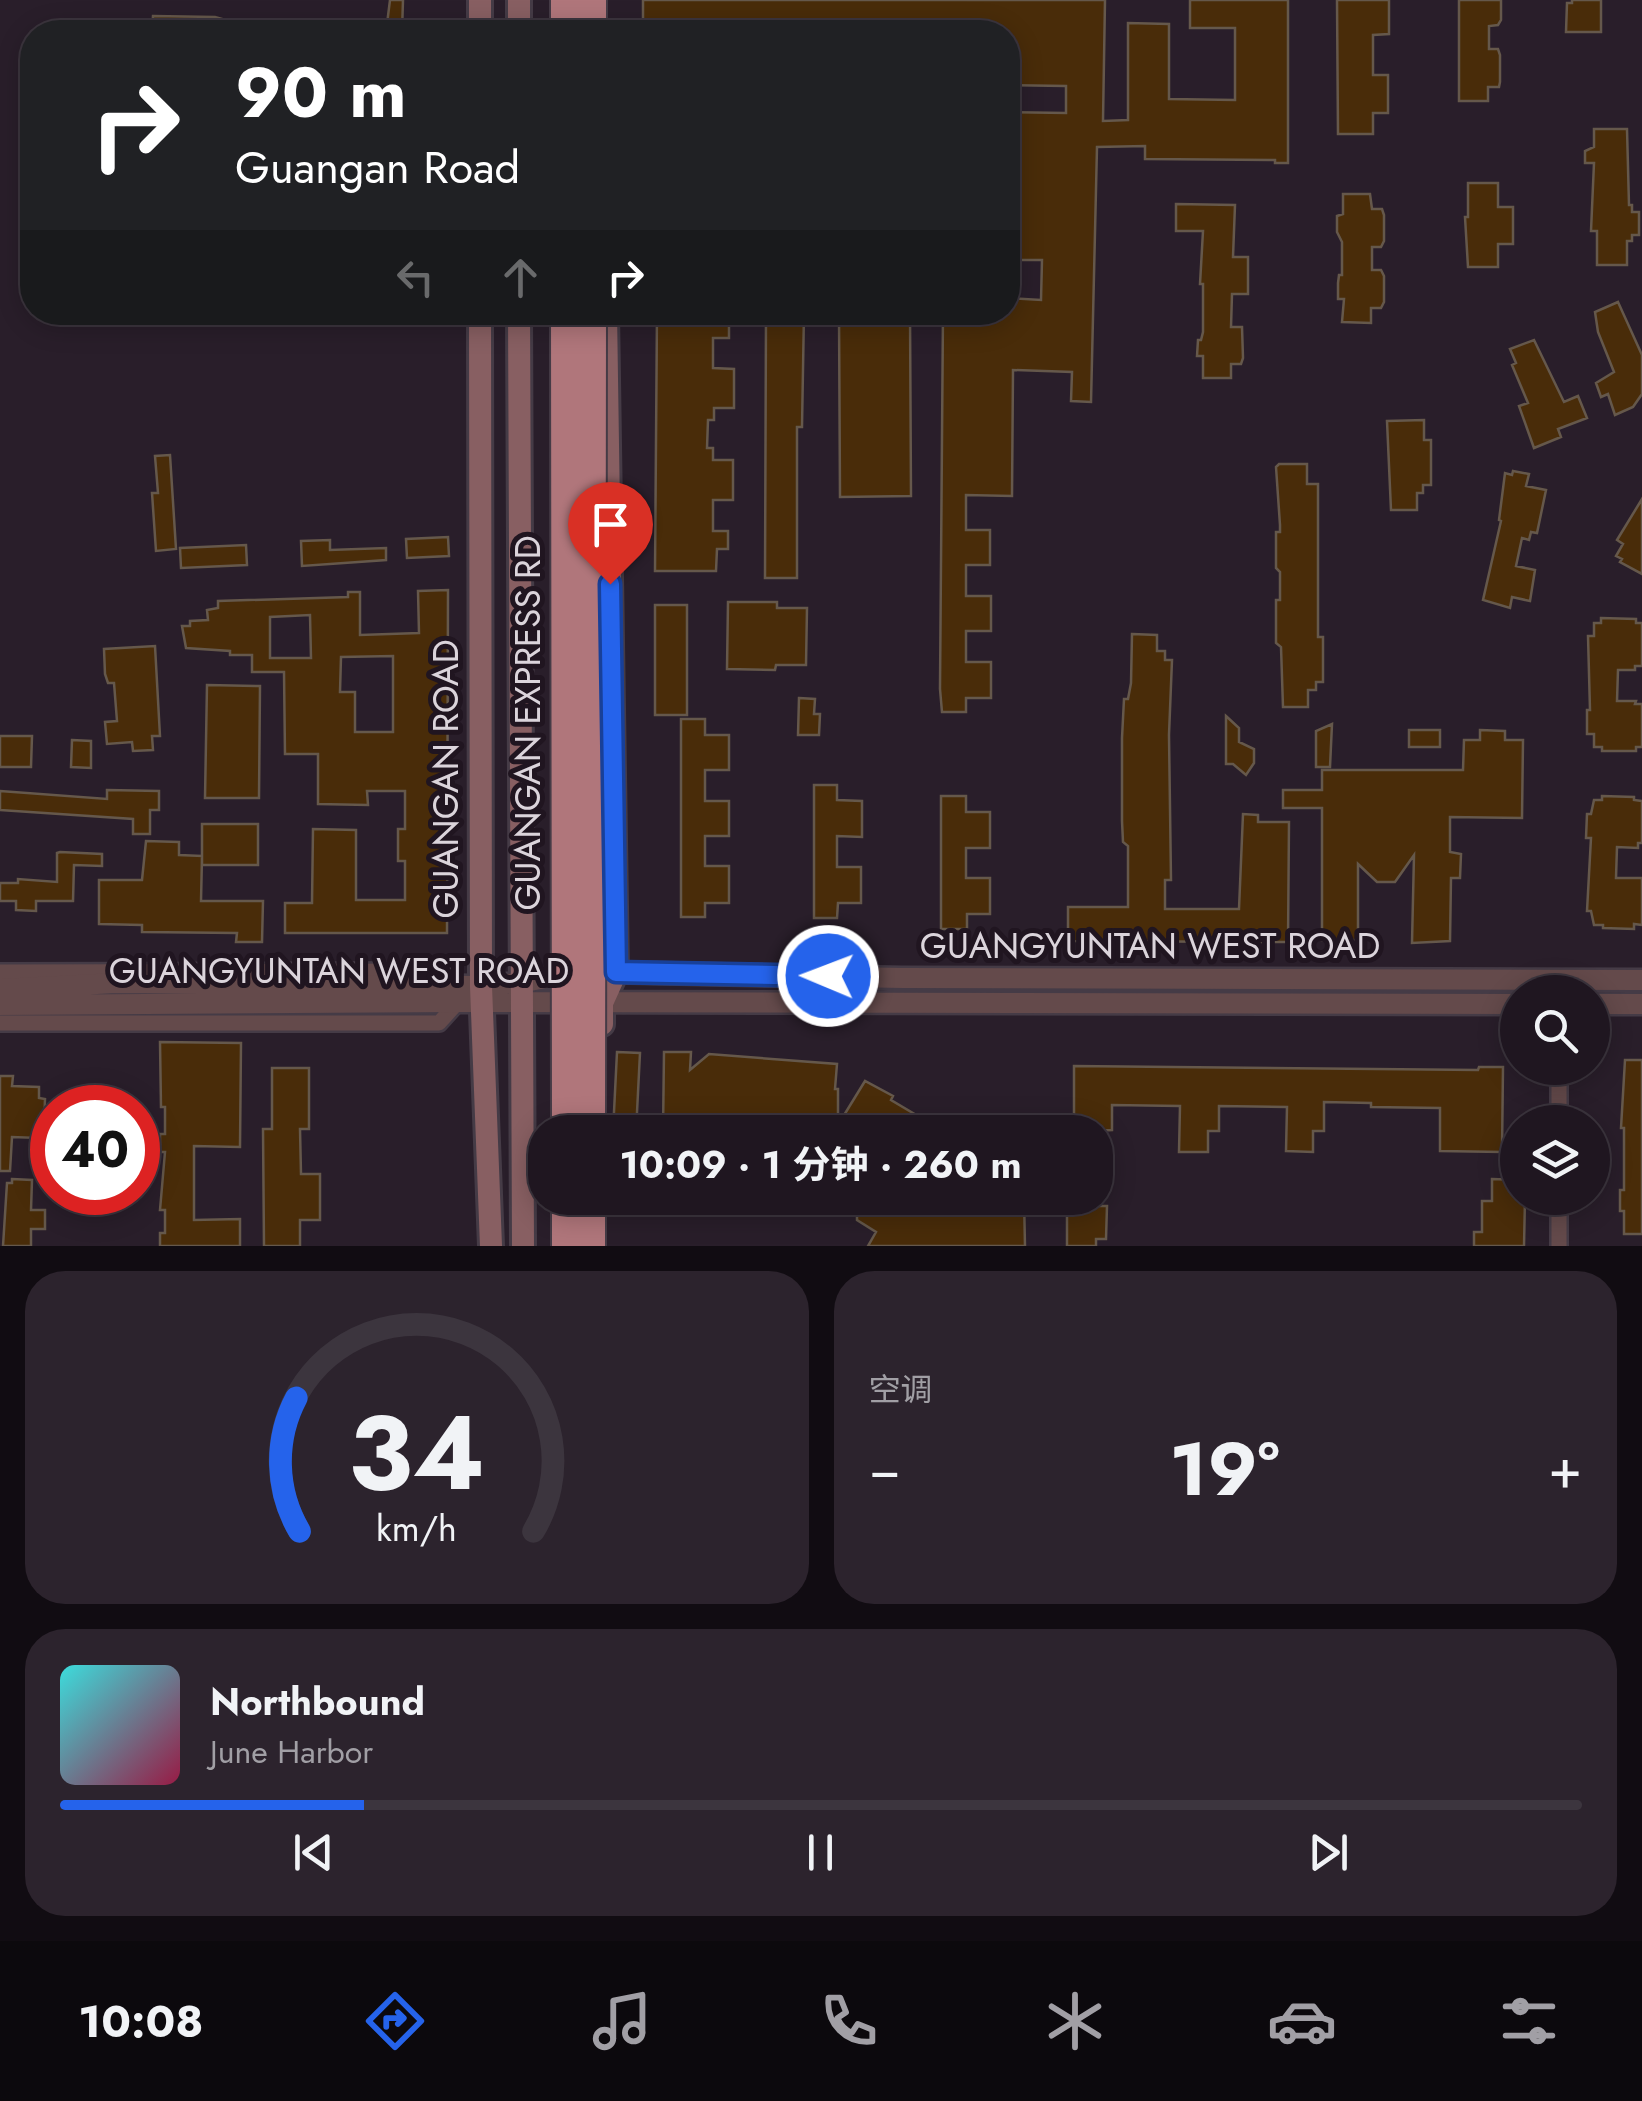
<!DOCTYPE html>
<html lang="zh">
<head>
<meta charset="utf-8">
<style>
	body { margin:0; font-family:Jost,"Noto Sans SC",sans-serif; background:#2c232d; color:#f1f3f6; height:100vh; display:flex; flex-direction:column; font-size:38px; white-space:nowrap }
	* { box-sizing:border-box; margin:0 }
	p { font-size:32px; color:#a19fa5 }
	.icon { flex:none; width:55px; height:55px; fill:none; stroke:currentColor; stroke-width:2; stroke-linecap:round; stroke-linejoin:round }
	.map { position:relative; height:1246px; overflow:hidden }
	.sheet { display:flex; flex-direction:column; gap:25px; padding:25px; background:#110c12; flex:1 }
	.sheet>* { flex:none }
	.top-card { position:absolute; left:20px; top:20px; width:1000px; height:305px; border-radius:40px; box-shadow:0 5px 25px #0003,0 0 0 2px #3c353e; background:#202124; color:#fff; overflow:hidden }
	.tools { position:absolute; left:1500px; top:975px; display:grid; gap:20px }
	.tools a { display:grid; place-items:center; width:110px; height:110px; border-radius:50%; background:#1f1620; box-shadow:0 5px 25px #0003,0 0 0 2px #3c353e; font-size:50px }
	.speed { position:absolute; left:30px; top:1085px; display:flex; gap:20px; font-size:50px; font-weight:700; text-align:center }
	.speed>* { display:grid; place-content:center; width:130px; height:130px; border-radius:50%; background:#1f1620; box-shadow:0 5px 25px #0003,0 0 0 2px #3c353e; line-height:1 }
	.speed .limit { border:15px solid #d22; background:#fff; color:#111 }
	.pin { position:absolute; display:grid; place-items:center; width:85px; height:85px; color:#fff; margin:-102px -42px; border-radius:50% 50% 50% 0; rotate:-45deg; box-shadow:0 0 10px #0007 }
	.pin .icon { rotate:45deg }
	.me { position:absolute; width:110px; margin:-55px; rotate:271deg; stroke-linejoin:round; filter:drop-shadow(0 0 8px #0008) }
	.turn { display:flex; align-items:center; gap:35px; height:210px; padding:0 50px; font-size:45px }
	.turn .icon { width:130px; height:130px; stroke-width:2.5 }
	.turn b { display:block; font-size:70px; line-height:85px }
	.lanes { display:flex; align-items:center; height:95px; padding:0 50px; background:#0003; justify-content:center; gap:50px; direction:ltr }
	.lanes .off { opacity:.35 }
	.big { font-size:75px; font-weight:700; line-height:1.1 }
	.sheet .card { flex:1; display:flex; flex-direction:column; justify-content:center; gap:15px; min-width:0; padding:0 35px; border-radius:40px; background:#2c232d }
	.sheet .dial { align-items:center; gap:0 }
	.dial svg { height:260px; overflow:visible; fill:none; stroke:#3c353e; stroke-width:7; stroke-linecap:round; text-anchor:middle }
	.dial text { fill:#f1f3f6; stroke:none }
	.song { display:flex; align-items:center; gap:30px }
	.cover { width:120px; height:120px; border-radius:15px; background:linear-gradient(135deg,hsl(180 70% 55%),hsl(340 70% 35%)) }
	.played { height:10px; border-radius:5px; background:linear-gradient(90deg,#2563eb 20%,#3c353e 20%) }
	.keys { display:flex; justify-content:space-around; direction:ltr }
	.heat { display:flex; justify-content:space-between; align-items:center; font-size:55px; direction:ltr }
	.sheet .tiles { flex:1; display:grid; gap:25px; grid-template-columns:1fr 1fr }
	.card:last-child { grid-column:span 2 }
	.trip { position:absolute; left:528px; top:1115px; width:585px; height:100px; border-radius:40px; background:#1f1620; box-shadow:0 5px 25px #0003,0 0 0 2px #3c353e; font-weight:700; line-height:100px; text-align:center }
	.tabs { display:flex; height:160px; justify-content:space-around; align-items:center; background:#0c090d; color:#a19fa5 }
	.tabs .icon { width:70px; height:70px }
	.tabs .on { color:#2563eb }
	.tabs b { font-size:45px; color:#f1f3f6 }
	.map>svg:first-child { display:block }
</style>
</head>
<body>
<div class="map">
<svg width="1642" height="1246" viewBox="0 0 1642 1246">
	<rect width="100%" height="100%" fill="#291e2a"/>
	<path fill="#492c09" stroke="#65584b" stroke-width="2.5" fill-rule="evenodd" d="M 390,0 L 403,0 L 402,32 L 386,32 Z
		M 643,0 L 1105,0 L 1103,121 L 1128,120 L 1128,23 L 1169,24 L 1169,99 L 1235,100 L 1235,28 L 1190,28 L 1190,0 L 1288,0 L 1288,163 L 1275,163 L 1275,160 L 1145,159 L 1145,146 L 1097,147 L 1091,402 L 1071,401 L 1072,372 L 1013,370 L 1012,496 L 966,495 L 966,530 L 990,530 L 990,565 L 966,565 L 966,596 L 991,596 L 991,631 L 966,631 L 966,662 L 991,662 L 991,698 L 966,698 L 966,712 L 942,712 L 940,689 L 943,312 L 1008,312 L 1008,298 L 1041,300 L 1042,260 L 1008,260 L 1008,112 L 1066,113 L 1066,86 L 1008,85 L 1008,32 L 643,32 Z
		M 1337,0 L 1389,0 L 1389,34 L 1373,35 L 1373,75 L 1388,75 L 1388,113 L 1373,113 L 1373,134 L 1338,134 Z
		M 1459,0 L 1501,0 L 1501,20 L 1498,25 L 1489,26 L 1489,49 L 1498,49 L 1500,55 L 1500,82 L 1499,87 L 1488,87 L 1488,101 L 1459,101 Z
		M 1572,0 L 1601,0 L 1601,32 L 1566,32 L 1567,3 L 1572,3 Z
		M 153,16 L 215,17 L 222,19 L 222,32 L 152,32 Z
		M 1594,129 L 1627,129 L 1629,205 L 1632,205 L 1632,212 L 1639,212 L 1639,235 L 1632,235 L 1632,241 L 1627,241 L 1627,265 L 1597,265 L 1597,231 L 1591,231 L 1594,163 L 1585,163 L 1585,151 L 1594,147 Z
		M 1468,183 L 1498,183 L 1498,207 L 1513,207 L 1513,244 L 1498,244 L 1498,267 L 1468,267 L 1465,217 L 1468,217 Z
		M 1343,194 L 1370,194 L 1372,209 L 1382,209 L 1384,215 L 1384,241 L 1381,247 L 1372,247 L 1372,270 L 1381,270 L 1384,276 L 1384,302 L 1381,308 L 1371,308 L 1371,323 L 1342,322 L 1344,299 L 1338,299 L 1338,283 L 1339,275 L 1342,275 L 1342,242 L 1337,232 L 1337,216 L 1343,214 Z
		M 1176,204 L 1235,205 L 1233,257 L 1248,257 L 1248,294 L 1232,294 L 1231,327 L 1242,327 L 1243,358 L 1241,364 L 1231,364 L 1231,378 L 1203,378 L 1203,356 L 1197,356 L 1198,340 L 1201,340 L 1203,332 L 1203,284 L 1200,284 L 1203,231 L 1176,231 Z
		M 1618,302 L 1642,355 L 1642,394 L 1633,407 L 1615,415 L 1608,394 L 1601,397 L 1596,383 L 1614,372 L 1598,332 L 1595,312 Z
		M 657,312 L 716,312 L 716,319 L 729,320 L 729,338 L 713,338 L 713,368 L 734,369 L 734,408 L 714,408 L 714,420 L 708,420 L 707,448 L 713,448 L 713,460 L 733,460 L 733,500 L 713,500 L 713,531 L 728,531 L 728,549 L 717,549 L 716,571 L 655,571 Z
		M 804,312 L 802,427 L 797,427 L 797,578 L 765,578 L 766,313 Z
		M 839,312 L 910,312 L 911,496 L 840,497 Z
		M 1534,340 L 1564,402 L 1578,396 L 1587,418 L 1558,429 L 1561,437 L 1534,448 L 1519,406 L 1528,403 L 1512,365 L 1516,363 L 1510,349 Z
		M 1424,420 L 1424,440 L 1431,440 L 1431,485 L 1423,485 L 1423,493 L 1417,493 L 1417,510 L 1391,510 L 1387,421 Z
		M 170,455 L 176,549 L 156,551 L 152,493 L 158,493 L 155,456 Z
		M 1279,464 L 1307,464 L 1307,484 L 1318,484 L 1318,637 L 1323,637 L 1323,682 L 1316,682 L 1316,690 L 1308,690 L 1308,707 L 1283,707 L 1281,647 L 1276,643 L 1276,600 L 1280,600 L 1280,572 L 1276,568 L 1276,532 L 1280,532 L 1280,525 L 1276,467 Z
		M 1513,471 L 1529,474 L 1526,486 L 1546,490 L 1537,533 L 1531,532 L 1529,540 L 1522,538 L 1516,566 L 1535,570 L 1530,601 L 1512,597 L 1510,608 L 1483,600 L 1501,521 L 1499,520 L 1505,473 L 1512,475 Z
		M 1642,499 L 1642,574 L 1620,562 L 1622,559 L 1616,556 L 1623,544 L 1617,540 Z
		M 448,537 L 449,556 L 407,558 L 406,539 Z
		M 330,540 L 330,550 L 386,548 L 386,560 L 302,566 L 301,541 Z
		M 246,545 L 247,565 L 181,568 L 180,548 Z
		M 448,590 L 447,933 L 285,933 L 285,903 L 312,903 L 313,829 L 356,830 L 356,900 L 405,900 L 405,861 L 398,861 L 398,829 L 405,829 L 405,791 L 367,791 L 368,805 L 318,804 L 318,754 L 285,754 L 284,672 L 252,672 L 252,655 L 230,655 L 230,651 L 186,648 L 182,626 L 190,626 L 190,621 L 208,620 L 207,610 L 218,608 L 218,601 L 348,597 L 348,592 L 360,592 L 360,635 L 419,633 L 418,591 ZM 310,615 L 311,658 L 270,658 L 270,617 ZM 393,656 L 393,732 L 355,732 L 355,692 L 340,692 L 341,657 Z
		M 728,602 L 777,602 L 777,608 L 807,608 L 806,665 L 776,665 L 775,670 L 727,669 Z
		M 655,605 L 687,605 L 687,715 L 655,715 Z
		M 1601,618 L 1636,619 L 1636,623 L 1642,623 L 1642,666 L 1635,666 L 1635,670 L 1618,670 L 1617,701 L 1636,701 L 1635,704 L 1642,704 L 1642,747 L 1636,747 L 1636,751 L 1602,751 L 1602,747 L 1594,747 L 1594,734 L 1587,734 L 1587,710 L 1590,710 L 1588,636 L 1594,636 L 1594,623 L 1601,623 Z
		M 1132,634 L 1157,635 L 1157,651 L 1165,651 L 1165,660 L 1172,660 L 1169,735 L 1171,880 L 1165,880 L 1165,909 L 1239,909 L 1243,814 L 1258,815 L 1258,822 L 1289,822 L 1288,942 L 1068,941 L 1068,907 L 1128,907 L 1128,846 L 1123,842 L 1122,821 L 1122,738 L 1124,699 L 1128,699 L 1131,683 Z
		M 155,646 L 160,736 L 152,736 L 153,750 L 133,751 L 132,742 L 107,744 L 105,722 L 117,721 L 114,683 L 108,683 L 105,674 L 104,649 Z
		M 207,685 L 260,686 L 259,798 L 205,798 Z
		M 799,698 L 815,699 L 814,714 L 820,714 L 819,735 L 798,735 Z
		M 1226,716 L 1239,728 L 1239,742 L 1254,749 L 1254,763 L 1246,775 L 1233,764 L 1226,764 Z
		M 681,719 L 705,719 L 705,735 L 729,735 L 729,770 L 705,770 L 705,801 L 729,801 L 729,836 L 705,836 L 705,866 L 729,866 L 729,903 L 705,903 L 705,917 L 681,917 Z
		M 1332,724 L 1330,767 L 1316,767 L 1316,731 Z
		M 1409,730 L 1440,730 L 1440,747 L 1409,747 Z
		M 1480,730 L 1505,731 L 1505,740 L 1523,740 L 1522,818 L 1450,817 L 1450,852 L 1461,854 L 1460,878 L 1451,878 L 1450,941 L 1412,943 L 1414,855 L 1395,882 L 1377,882 L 1358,864 L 1358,940 L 1322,940 L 1322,808 L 1283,808 L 1283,790 L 1322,790 L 1322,770 L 1463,770 L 1464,740 L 1480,740 Z
		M 0,736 L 32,736 L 31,767 L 0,767 Z
		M 72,740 L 91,741 L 91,768 L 71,767 Z
		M 814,785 L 837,785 L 837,800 L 862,801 L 862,837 L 837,836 L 837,867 L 861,867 L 861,903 L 838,903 L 837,918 L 814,918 Z
		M 107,790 L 159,791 L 159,810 L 150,810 L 150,834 L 133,834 L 133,819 L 0,810 L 0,791 L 107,799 Z
		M 941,796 L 966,796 L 966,812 L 990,812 L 990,848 L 966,848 L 966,878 L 990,878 L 990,914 L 967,914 L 967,929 L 941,929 Z
		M 1602,796 L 1634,797 L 1634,800 L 1642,801 L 1642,843 L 1638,843 L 1638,848 L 1617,847 L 1616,878 L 1642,878 L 1642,925 L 1634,924 L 1634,929 L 1603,928 L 1603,925 L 1594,925 L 1591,911 L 1587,911 L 1591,838 L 1586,838 L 1587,814 L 1591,814 L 1594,800 L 1602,800 Z
		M 202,824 L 258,824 L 258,865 L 202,865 L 202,857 L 201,901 L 263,901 L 262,942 L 236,942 L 237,933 L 142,932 L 142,925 L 99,924 L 99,880 L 142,880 L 146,841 L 179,842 L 179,855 L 202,856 Z
		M 60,852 L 102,854 L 102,866 L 74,865 L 73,901 L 36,901 L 36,911 L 16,910 L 16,901 L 0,901 L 0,883 L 18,883 L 18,879 L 57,882 L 57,853 Z
		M 160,1042 L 241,1043 L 240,1147 L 194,1146 L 194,1220 L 240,1219 L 240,1246 L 160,1246 L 160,1233 L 165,1233 L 165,1210 L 160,1210 L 165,1152 L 160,1152 L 160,1134 L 165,1134 L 165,1107 L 161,1107 Z
		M 617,1052 L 640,1053 L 636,1132 L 613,1132 Z
		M 664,1052 L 691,1052 L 690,1070 L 709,1054 L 837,1064 L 835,1089 L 838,1089 L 838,1125 L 865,1081 L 893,1096 L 891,1100 L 945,1132 L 956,1115 L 970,1123 L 964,1132 L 663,1132 Z
		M 1625,1060 L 1642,1060 L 1642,1234 L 1624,1234 L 1624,1211 L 1620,1211 L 1620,1190 L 1624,1190 L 1624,1128 L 1621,1128 Z
		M 1074,1066 L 1478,1070 L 1479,1067 L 1503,1067 L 1502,1152 L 1440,1151 L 1440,1108 L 1371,1107 L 1371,1103 L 1324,1102 L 1324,1131 L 1313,1131 L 1313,1152 L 1286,1151 L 1287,1107 L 1219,1106 L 1219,1131 L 1208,1131 L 1208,1152 L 1179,1152 L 1180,1106 L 1112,1105 L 1112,1130 L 1074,1132 Z
		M 272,1068 L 309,1068 L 309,1129 L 300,1129 L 301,1174 L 320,1174 L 320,1220 L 300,1220 L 300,1246 L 264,1246 L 263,1129 L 272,1129 Z
		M 0,1076 L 13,1076 L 12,1086 L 39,1087 L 39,1098 L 45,1099 L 44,1125 L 39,1125 L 39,1138 L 12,1137 L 10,1171 L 0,1171 Z
		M 12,1179 L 32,1180 L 31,1210 L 45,1210 L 45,1229 L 31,1229 L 31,1246 L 3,1246 L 7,1183 L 12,1183 Z
		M 1492,1179 L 1518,1180 L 1518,1198 L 1525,1198 L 1524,1246 L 1474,1246 L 1474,1232 L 1482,1232 L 1482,1201 L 1492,1201 Z
		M 857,1198 L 1024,1198 L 1025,1246 L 868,1246 L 876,1232 L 857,1220 Z
		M 1067,1198 L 1096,1198 L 1096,1206 L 1107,1206 L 1106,1239 L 1096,1239 L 1096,1246 L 1067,1246 Z"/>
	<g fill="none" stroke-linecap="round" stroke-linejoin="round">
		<g stroke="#453b46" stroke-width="20">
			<path id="minor" d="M 0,972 L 440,971 L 455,986
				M 0,1023 L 439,1023 L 458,1002
				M 1559,1068 L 1559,1122
				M 1559,1198 L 1559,1246"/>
		</g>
		<g stroke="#453b46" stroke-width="25">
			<path id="tertiary" d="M 604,972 L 902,978 L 1642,980
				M 0,989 L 116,983 L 481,986 L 520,983 L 575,972
				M 1592,1004 L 1642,1004
				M 0,1005 L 458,1002 L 1518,1004"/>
		</g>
		<g stroke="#453b46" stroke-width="28">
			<path id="secondary" d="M 480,0 L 480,32
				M 519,0 L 519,32
				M 480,312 L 481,986 L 491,1246
				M 519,312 L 523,1246
				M 602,1024 L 602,1003 L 616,972 L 606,312"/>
		</g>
		<g stroke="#453b46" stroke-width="32">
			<path id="trunk" d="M 565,0 L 565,32
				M 592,32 L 592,0
				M 566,1198 L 566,1246
				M 591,1246 L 591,1198"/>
		</g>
		<use href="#minor" stroke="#644a4b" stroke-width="15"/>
		<use href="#tertiary" stroke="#644a4b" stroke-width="20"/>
		<use href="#secondary" stroke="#885f62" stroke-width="22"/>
		<use href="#trunk" stroke="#b0767b" stroke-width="28"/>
		<g stroke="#453b46" stroke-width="32" stroke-linecap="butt">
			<path id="trunk-bridge" d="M 565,312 L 566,1132
				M 591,1132 L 592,312"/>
		</g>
		<use href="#trunk-bridge" stroke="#b0767b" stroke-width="28"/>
	</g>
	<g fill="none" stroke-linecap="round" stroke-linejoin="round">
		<g stroke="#184099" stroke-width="25">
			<path id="route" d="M 610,584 L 616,972 L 828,976"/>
		</g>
		<use href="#route" stroke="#2563eb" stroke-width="18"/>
	</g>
	<g text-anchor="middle" stroke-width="10" stroke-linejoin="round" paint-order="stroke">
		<g font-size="35" fill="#dbd4db" stroke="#201520">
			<text transform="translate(528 723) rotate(-90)" y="12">GUANGAN EXPRESS RD</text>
			<text transform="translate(446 779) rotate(-90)" y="12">GUANGAN ROAD</text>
			<text x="1150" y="958">GUANGYUNTAN WEST ROAD</text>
			<text x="339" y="983">GUANGYUNTAN WEST ROAD</text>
		</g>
	</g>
</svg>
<div class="tools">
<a><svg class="icon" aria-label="search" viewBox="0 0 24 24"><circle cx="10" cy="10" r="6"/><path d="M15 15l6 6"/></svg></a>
<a><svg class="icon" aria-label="layers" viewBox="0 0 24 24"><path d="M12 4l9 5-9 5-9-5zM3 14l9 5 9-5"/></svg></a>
</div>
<div class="speed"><div class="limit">40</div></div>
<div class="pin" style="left:610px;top:584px;background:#d93025"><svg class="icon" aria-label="arrive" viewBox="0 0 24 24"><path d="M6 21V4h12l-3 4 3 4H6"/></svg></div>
<svg class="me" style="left:828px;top:976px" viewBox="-20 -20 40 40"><circle r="17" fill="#2563eb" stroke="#fff" stroke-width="3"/><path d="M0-11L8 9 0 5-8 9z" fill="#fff"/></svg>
<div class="trip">10:09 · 1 分钟 · 260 m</div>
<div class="top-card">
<div class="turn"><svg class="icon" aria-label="right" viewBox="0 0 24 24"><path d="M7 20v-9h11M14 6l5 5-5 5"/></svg><div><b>90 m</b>Guangan Road</div></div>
<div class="lanes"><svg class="icon off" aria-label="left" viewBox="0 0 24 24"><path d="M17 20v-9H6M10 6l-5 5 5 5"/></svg><svg class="icon off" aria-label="ahead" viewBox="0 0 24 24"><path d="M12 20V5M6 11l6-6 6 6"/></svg><svg class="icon" aria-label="right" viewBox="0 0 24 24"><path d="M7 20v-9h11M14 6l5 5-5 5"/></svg></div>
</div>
</div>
<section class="sheet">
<div class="tiles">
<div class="card dial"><svg viewBox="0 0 100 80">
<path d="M14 69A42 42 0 1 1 86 69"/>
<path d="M14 69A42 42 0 0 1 13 28" stroke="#2563eb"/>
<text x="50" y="56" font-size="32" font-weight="700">34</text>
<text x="50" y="72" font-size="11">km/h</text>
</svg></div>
<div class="card"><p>空调</p>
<div class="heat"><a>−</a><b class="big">19°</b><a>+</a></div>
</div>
<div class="card">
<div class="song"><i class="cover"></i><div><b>Northbound</b><p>June Harbor</p></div></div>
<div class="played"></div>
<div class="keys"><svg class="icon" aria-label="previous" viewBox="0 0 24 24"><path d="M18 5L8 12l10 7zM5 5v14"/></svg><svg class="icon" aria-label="pause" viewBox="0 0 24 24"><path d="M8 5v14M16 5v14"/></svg><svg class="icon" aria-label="next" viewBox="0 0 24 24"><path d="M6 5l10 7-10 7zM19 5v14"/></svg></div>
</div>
</div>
</section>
<nav class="tabs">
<b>10:08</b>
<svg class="icon on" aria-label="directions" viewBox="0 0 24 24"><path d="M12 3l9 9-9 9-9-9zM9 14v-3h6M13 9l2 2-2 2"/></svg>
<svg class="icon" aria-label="music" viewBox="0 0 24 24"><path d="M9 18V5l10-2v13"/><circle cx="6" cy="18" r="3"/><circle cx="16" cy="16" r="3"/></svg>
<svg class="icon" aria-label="phone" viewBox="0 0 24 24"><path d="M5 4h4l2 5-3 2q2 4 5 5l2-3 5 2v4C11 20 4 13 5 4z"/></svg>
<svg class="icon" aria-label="climate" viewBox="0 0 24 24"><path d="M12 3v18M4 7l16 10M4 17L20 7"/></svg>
<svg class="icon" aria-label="car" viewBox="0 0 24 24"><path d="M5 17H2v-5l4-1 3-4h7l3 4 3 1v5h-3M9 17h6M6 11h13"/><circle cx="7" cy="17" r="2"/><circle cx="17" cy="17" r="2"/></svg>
<svg class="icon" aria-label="filters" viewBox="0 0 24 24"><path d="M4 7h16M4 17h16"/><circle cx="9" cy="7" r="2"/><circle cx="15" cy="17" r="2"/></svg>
</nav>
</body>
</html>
